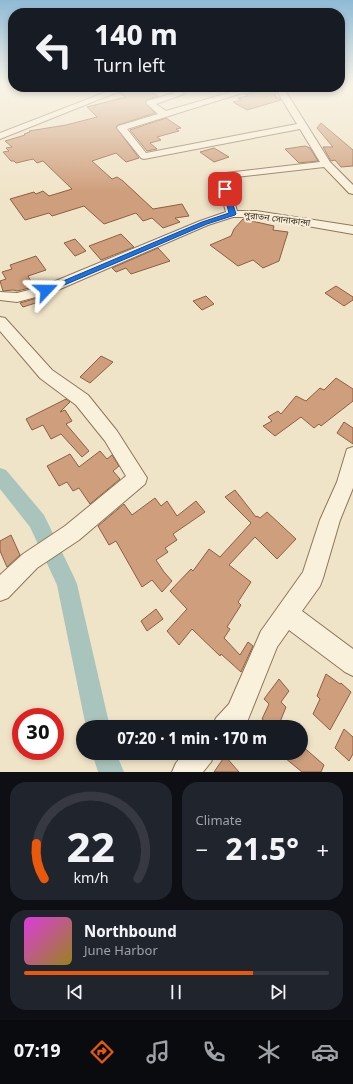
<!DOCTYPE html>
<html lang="en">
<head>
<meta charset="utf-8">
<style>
	body { margin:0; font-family:Georgia,"Noto Sans Bengali",serif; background:#20242c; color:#f1f3f6; height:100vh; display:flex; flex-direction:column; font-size:15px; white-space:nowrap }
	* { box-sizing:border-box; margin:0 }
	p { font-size:13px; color:#9ea1a6 }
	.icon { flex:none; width:22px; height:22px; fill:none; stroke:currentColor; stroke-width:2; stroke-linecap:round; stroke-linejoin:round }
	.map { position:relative; height:772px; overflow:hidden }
	.sheet { display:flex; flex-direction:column; gap:10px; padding:10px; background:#0d0f14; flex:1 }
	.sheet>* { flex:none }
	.banner { position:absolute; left:8px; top:8px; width:337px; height:84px; border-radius:16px; box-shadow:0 2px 6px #0003; background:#171b24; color:#f1f3f6; overflow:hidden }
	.speed { position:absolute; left:12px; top:708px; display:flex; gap:8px; font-size:20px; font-weight:700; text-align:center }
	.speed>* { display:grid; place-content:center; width:52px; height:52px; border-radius:50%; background:#171b24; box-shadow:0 2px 6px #0003; line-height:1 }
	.speed .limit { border:6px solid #d22; background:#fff; color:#111 }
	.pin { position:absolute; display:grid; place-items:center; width:34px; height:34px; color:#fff; margin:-17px; border-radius:8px; box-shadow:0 2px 6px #0006 }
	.me { position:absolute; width:44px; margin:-22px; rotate:67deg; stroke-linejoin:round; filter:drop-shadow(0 0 3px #0008) }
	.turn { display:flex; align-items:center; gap:14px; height:84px; padding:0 20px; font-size:18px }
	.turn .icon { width:52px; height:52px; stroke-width:2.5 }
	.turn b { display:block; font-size:28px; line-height:34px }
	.big { font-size:30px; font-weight:700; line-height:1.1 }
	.sheet .card { flex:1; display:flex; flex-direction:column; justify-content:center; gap:6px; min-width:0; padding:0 14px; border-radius:16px; background:#20242c }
	.sheet .dial { align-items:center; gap:0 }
	.dial svg { height:104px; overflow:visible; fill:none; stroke:#363941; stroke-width:7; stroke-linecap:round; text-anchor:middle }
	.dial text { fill:#f1f3f6; stroke:none }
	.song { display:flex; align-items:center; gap:12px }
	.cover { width:48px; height:48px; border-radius:6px; background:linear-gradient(135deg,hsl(300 70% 55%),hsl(50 70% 35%)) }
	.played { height:4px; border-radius:2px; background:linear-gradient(90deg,#ea580c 75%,#363941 75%) }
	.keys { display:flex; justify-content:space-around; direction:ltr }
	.heat { display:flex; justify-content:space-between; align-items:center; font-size:22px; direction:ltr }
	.sheet .tiles { flex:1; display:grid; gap:10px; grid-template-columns:1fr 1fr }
	.card:last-child { grid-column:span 2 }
	.trip { position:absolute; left:76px; top:720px; width:232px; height:40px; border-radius:20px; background:#171b24; box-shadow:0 2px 6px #0003; font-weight:700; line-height:40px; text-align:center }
	.tab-bar { display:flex; height:64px; justify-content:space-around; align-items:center; background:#090b0e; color:#9ea1a6 }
	.tab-bar .icon { width:28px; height:28px }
	.tab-bar .on { color:#ea580c }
	.tab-bar b { font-size:18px; color:#f1f3f6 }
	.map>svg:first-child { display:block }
</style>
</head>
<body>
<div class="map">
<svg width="353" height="772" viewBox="0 0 353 772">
	<rect width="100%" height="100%" fill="#f0e4c8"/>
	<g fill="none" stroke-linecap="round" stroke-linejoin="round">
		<path fill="#a9c4bc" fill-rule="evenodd" d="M 0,468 L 6,470 L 44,515 L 74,577 L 77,584 L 110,727 L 86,727 L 57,585 L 30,527 L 0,489 Z
			M 92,753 L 116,753 L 124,772 L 98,772 Z"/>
	</g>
	<path fill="#cf9f7d" stroke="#8d5f41" d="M 139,88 L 145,88 L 158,96 L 147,100 L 145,102 L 155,113 L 118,125 L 116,127 L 139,158 L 126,162 L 116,153 L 92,161 L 112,179 L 117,177 L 123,181 L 153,209 L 182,204 L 189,216 L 175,218 L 180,222 L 163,228 L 152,218 L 143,221 L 136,213 L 104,224 L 84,206 L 52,216 L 49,213 L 25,220 L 10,199 L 34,192 L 36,194 L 43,191 L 49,196 L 72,189 L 43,161 L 37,163 L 33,159 L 16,163 L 14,161 L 11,161 L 3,152 L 9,151 L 6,148 L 12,147 L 5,141 L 25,135 L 24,134 L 30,132 L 29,131 L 66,125 L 97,117 L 87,107 L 126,97 L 119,93 Z
		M 274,90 L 276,97 L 281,100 L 247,110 L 233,102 L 241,100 L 238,98 L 248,96 L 245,94 Z
		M 166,118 L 181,128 L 176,129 L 179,131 L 157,137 L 161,140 L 150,143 L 157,149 L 147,151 L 130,130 Z
		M 321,123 L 353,150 L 353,166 L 341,167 L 335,160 L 331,161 L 323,147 L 333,147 L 317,128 Z
		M 305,146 L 310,148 L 318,161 L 299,163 L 285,149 Z
		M 214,148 L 229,157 L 214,162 L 200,152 Z
		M 243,219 L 274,226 L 273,230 L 288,232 L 279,261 L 263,268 L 253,260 L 238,266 L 210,245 L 231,236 L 234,229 Z
		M 121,234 L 134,247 L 101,260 L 89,246 Z
		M 75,239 L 86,251 L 75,256 L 64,243 Z
		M 158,248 L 170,261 L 131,274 L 126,268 L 116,272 L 112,268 Z
		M 36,256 L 46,270 L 28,276 L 34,287 L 17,291 L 13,290 L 3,291 L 0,281 L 6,279 L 2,272 L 12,269 L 10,265 Z
		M 336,286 L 353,297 L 353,300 L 344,306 L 325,293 Z
		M 206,296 L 214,304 L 202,310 L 193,301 Z
		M 40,297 L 42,301 L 23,307 L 20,303 Z
		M 101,356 L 113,362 L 90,383 L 80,377 Z
		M 336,378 L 353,389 L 353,401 L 321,426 L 319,424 L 314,428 L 301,417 L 275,436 L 263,426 L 272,421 L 268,417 L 278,411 L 281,414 L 296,396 L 306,401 L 320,388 L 324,390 Z
		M 66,399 L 70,402 L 60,412 L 65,410 L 72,421 L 66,424 L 89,451 L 82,457 L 61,434 L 51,439 L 43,425 L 32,430 L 26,419 Z
		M 344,422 L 353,428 L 353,444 L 337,433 Z
		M 100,451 L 107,459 L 112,455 L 119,466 L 113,471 L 120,479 L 90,504 L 79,488 L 73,491 L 67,482 L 59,486 L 47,466 L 70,454 L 79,467 Z
		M 235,490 L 256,517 L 257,516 L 260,518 L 267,512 L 296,539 L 277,559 L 255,537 L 229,565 L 251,582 L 238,602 L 241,605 L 227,627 L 230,629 L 224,638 L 240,655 L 248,642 L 253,646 L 241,672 L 221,654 L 220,656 L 192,629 L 179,645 L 167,631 L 187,609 L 170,591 L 191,569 L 193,571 L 209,549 L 220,557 L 251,523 L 225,497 Z
		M 155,498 L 161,506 L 167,501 L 177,516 L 196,501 L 205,512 L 173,534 L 177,540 L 165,548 L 168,552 L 156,560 L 164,572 L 172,581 L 162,592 L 152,580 L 142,587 L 116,541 L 109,545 L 98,526 L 124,504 L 132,515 Z
		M 11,535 L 20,555 L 7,567 L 0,551 L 0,541 Z
		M 156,609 L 163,619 L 147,631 L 141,621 Z
		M 326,674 L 340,684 L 341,683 L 351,692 L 330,730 L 313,714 L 320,699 L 317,696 Z
		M 279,679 L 289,691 L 281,702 L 286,707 L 278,727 L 272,727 L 262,719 L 269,704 L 264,699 Z
		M 344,729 L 353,737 L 353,754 L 349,761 L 335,748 Z
		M 301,745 L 324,765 L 321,772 L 302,772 L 279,753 L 301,753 Z
		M 225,756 L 239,772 L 214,772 Z"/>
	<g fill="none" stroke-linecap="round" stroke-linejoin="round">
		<g stroke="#8d765c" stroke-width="2">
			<path id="minor" d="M 119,87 L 130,87 L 0,139 L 0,133 Z
				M 165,87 L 174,87 L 184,94 L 156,104 L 166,111 L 238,90 L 256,87 L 283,87 L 330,162 L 353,185 L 353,194 L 349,193 L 324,167 L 227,178 L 237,211 L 256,211 L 353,226 L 353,234 L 256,217 L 233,217 L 208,225 L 51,293 L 17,302 L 0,300 L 0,292 L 17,293 L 41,287 L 200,221 L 226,212 L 216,176 L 217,174 L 320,162 L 300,129 L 144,159 L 141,158 L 117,128 L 118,126 L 158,114 L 146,103 L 147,101 L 174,93 ZM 275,88 L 297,124 L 146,153 L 127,129 L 239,94 Z
				M 0,317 L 5,318 L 52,370 L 88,395 L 117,431 L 147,478 L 145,484 L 79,540 L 37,568 L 8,598 L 0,601 L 0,575 L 23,554 L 65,526 L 126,476 L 105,441 L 76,405 L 40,378 L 0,331 Z
				M 353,447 L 353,488 L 340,520 L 323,578 L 320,586 L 302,611 L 353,649 L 353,676 L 345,672 L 289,630 L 277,647 L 247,722 L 242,727 L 212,727 L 216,718 L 229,704 L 261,631 L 303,572 L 320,520 L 337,482 L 347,449 Z
				M 184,753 L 215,753 L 211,762 L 203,772 L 172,772 L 176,763 Z"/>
		</g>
		<use href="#minor" fill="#faf1dc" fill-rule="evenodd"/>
	</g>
	<linearGradient id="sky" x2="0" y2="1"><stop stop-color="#8fbad6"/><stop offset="0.44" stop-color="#f8f3e6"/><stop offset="1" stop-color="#f8f3e6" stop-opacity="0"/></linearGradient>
	<rect width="353" height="192" fill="url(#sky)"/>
	<path fill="#1a73e8" stroke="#114b97" d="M 222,187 L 228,189 L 236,214 L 235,215 L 207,224 L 48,292 L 43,292 L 42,290 L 202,222 L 229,213 Z"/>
	<g text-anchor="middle" stroke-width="4" stroke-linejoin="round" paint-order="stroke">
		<g font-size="9" fill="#3d2e20" stroke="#f7eed8">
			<text transform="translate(277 219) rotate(7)" y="3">পুরাতন সোনাকান্দা</text>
		</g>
	</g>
</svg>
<div class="speed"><div class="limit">30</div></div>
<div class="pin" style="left:225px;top:189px;background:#d93025"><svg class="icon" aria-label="arrive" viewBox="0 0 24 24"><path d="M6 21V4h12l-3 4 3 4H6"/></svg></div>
<svg class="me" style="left:46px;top:290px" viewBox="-20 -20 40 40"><path d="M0-17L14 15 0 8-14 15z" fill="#1a73e8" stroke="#fff" stroke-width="4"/></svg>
<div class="trip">07:20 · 1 min · 170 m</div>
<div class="banner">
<div class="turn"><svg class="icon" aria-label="left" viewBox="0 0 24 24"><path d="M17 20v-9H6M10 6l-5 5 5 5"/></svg><div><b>140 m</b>Turn left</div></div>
</div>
</div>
<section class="sheet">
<div class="tiles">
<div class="card dial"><svg viewBox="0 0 100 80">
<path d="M14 69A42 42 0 1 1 86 69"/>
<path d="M14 69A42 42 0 0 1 8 42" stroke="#ea580c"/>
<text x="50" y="56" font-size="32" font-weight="700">22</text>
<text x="50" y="72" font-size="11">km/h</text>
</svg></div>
<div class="card"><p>Climate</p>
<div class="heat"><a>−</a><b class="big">21.5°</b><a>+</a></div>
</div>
<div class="card">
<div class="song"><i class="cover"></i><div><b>Northbound</b><p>June Harbor</p></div></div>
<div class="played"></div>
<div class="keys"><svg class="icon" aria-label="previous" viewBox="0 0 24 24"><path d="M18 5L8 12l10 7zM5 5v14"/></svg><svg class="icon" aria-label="pause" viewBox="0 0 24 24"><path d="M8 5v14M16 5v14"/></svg><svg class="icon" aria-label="next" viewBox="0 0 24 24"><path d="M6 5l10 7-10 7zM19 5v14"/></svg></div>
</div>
</div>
</section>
<nav class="tab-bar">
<b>07:19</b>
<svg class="icon on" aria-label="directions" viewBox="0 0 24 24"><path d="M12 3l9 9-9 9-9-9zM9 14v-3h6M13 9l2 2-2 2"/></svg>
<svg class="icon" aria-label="music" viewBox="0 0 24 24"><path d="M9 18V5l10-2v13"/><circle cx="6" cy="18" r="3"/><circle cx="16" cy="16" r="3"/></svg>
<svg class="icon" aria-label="phone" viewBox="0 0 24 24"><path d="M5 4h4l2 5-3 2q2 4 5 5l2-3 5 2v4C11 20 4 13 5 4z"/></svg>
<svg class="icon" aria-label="climate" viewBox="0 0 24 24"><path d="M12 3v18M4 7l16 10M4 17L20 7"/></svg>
<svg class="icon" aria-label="car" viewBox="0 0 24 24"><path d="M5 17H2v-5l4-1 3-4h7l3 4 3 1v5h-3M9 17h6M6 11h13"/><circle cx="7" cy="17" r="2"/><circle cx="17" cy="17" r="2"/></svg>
</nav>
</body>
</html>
